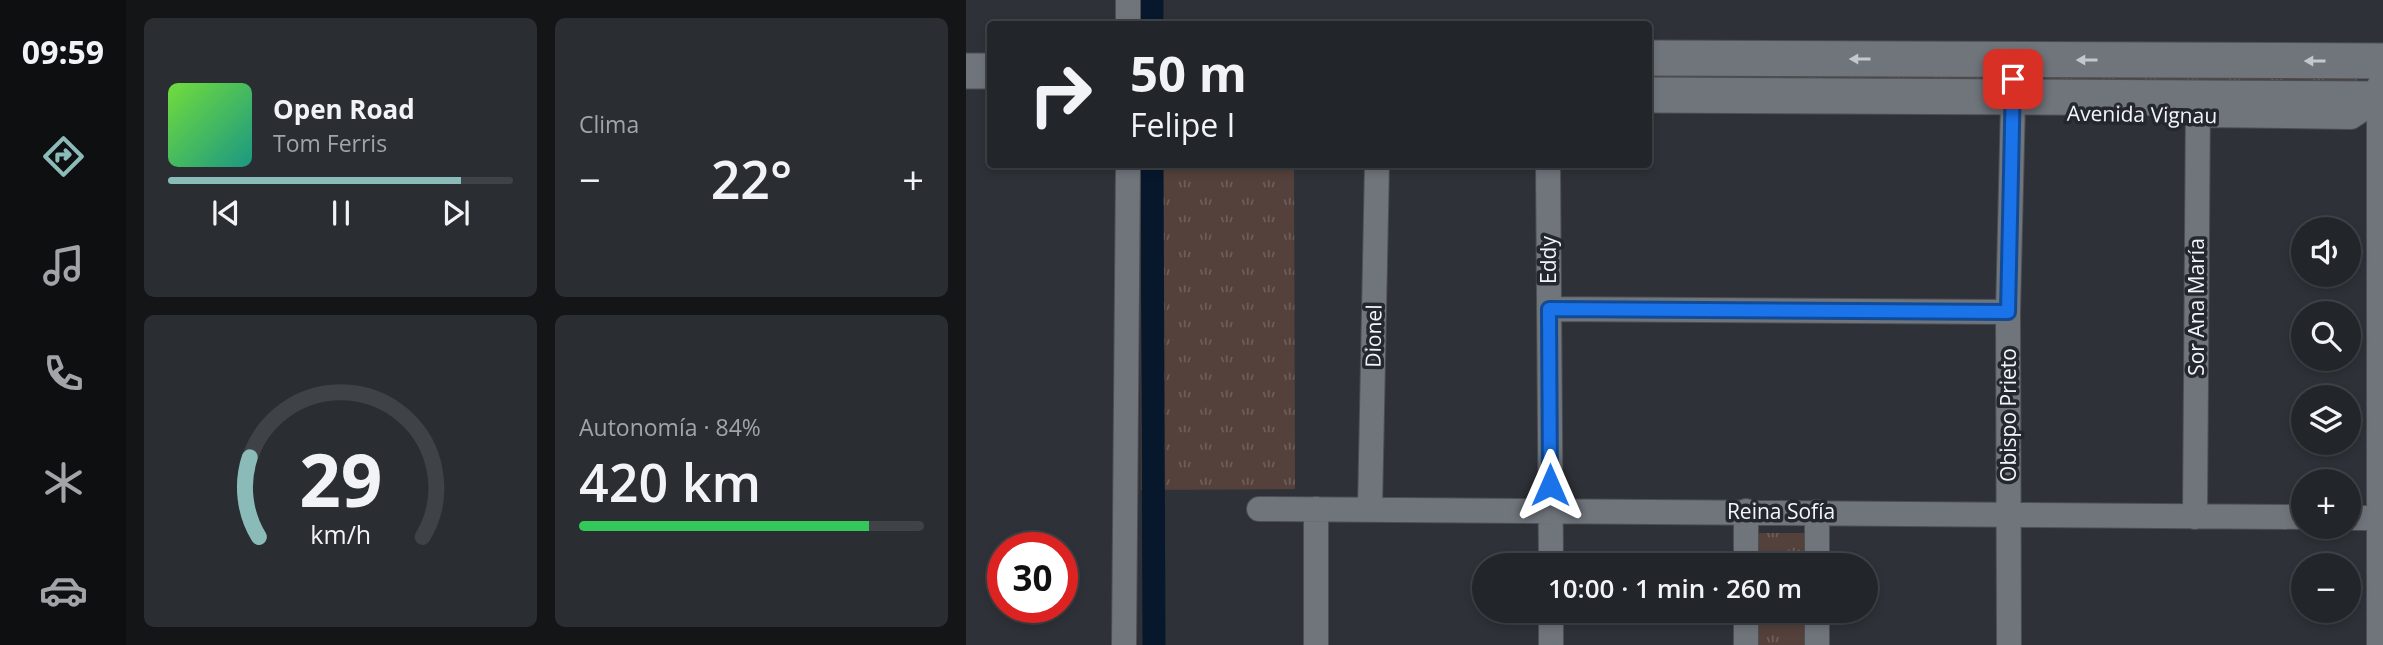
<!DOCTYPE html>
<html lang="es">
<head>
<meta charset="utf-8">
<style>
	body { margin:0; font-family:"Open Sans",sans-serif; background:#2a2e32; color:#f1f3f6; height:100vh; display:flex; flex-direction:column; font-size:26px; white-space:nowrap }
	* { box-sizing:border-box; margin:0 }
	p { font-size:23px; color:#a2a5a8 }
	.icon { flex:none; width:38px; height:38px; fill:none; stroke:currentColor; stroke-width:2; stroke-linecap:round; stroke-linejoin:round }
	.map { position:relative; flex:1; overflow:hidden }
	.sheet { display:flex; flex-direction:column; gap:18px; padding:18px; background:#131517; width:840px }
	.sheet>* { flex:none }
	.hud { position:absolute; left:21px; top:21px; width:665px; height:147px; border-radius:7px; box-shadow:0 4px 10px #0003,0 0 0 2px #3f4347; background:#22262a; color:#f1f3f6; overflow:hidden }
	.controls { position:absolute; left:1325px; top:217px; display:grid; gap:14px }
	.controls a { display:grid; place-items:center; width:70px; height:70px; border-radius:50%; background:#22262a; box-shadow:0 4px 10px #0003,0 0 0 2px #3f4347; font-size:35px }
	.speed { position:absolute; left:21px; top:532px; display:flex; gap:14px; font-size:35px; font-weight:700; text-align:center }
	.speed>* { display:grid; place-content:center; width:91px; height:91px; border-radius:50%; background:#22262a; box-shadow:0 4px 10px #0003,0 0 0 2px #3f4347; line-height:1 }
	.speed .limit { border:10px solid #d22; background:#fff; color:#111 }
	.pin { position:absolute; display:grid; place-items:center; width:60px; height:60px; color:#fff; margin:-30px; border-radius:14px; box-shadow:0 4px 10px #0006 }
	.me { position:absolute; width:77px; margin:-38px; rotate:0deg; stroke-linejoin:round; filter:drop-shadow(0 0 5px #0008) }
	.turn { display:flex; align-items:center; gap:24px; height:147px; padding:0 28px; font-size:32px }
	.turn .icon { width:91px; height:91px; stroke-width:2.5 }
	.turn b { display:block; font-size:49px; line-height:60px }
	.big { font-size:52px; font-weight:600; line-height:1.1 }
	.sheet .tile { flex:1; display:flex; flex-direction:column; justify-content:center; gap:10px; min-width:0; padding:0 24px; border-radius:10px; background:#2a2e32 }
	.sheet .dial { align-items:center; gap:0 }
	.dial svg { height:182px; overflow:visible; fill:none; stroke:#3f4347; stroke-width:7; stroke-linecap:round; text-anchor:middle }
	.dial text { fill:#f1f3f6; stroke:none }
	.song { display:flex; align-items:center; gap:21px }
	.cover { width:84px; height:84px; border-radius:10px; background:linear-gradient(135deg,hsl(100 70% 55%),hsl(170 70% 35%)) }
	.played { height:7px; border-radius:4px; background:linear-gradient(90deg,#8bbbb9 85%,#3f4347 85%) }
	.keys { display:flex; justify-content:space-around; direction:ltr }
	.heat { display:flex; justify-content:space-between; align-items:center; font-size:38px; direction:ltr }
	.charge { height:10px; border-radius:5px; background:linear-gradient(90deg,#34c759 84%,#3f4347 0) }
	.sheet .tiles { flex:1; display:grid; gap:18px; grid-template-columns:repeat(2,1fr) }
	.trip { position:absolute; left:506px; top:553px; width:406px; height:70px; border-radius:35px; background:#22262a; box-shadow:0 4px 10px #0003,0 0 0 2px #3f4347; font-weight:600; line-height:70px; text-align:center }
	main { display:flex; flex:1; min-height:0 }
	.tab-bar { display:flex; flex-direction:column; width:126px; justify-content:space-around; align-items:center; background:#0e0f11; color:#a2a5a8 }
	.tab-bar .icon { width:49px; height:49px }
	.tab-bar .current { color:#8bbbb9 }
	.tab-bar b { font-size:32px; color:#f1f3f6 }
	.map>svg:first-child { display:block }
</style>
</head>
<body>
<main>
<nav class="tab-bar">
<b>09:59</b>
<svg class="icon current" aria-label="directions" viewBox="0 0 24 24"><path d="M12 3l9 9-9 9-9-9zM9 14v-3h6M13 9l2 2-2 2"/></svg>
<svg class="icon" aria-label="music" viewBox="0 0 24 24"><path d="M9 18V5l10-2v13"/><circle cx="6" cy="18" r="3"/><circle cx="16" cy="16" r="3"/></svg>
<svg class="icon" aria-label="phone" viewBox="0 0 24 24"><path d="M5 4h4l2 5-3 2q2 4 5 5l2-3 5 2v4C11 20 4 13 5 4z"/></svg>
<svg class="icon" aria-label="climate" viewBox="0 0 24 24"><path d="M12 3v18M4 7l16 10M4 17L20 7"/></svg>
<svg class="icon" aria-label="car" viewBox="0 0 24 24"><path d="M5 17H2v-5l4-1 3-4h7l3 4 3 1v5h-3M9 17h6M6 11h13"/><circle cx="7" cy="17" r="2"/><circle cx="17" cy="17" r="2"/></svg>
</nav>
<section class="sheet">
<div class="tiles">
<div class="tile">
<div class="song"><i class="cover"></i><div><b>Open Road</b><p>Tom Ferris</p></div></div>
<div class="played"></div>
<div class="keys"><svg class="icon" aria-label="previous" viewBox="0 0 24 24"><path d="M18 5L8 12l10 7zM5 5v14"/></svg><svg class="icon" aria-label="pause" viewBox="0 0 24 24"><path d="M8 5v14M16 5v14"/></svg><svg class="icon" aria-label="next" viewBox="0 0 24 24"><path d="M6 5l10 7-10 7zM19 5v14"/></svg></div>
</div>
<div class="tile"><p>Clima</p>
<div class="heat"><a>−</a><b class="big">22°</b><a>+</a></div>
</div>
<div class="tile dial"><svg viewBox="0 0 100 80">
<path d="M14 69A42 42 0 1 1 86 69"/>
<path d="M14 69A42 42 0 0 1 10 34" stroke="#8bbbb9"/>
<text x="50" y="56" font-size="32" font-weight="700">29</text>
<text x="50" y="72" font-size="11">km/h</text>
</svg></div>
<div class="tile"><p>Autonomía · 84%</p><b class="big">420 km</b><div class="charge"></div></div>
</div>
</section>
<div class="map">
<svg width="1417" height="645" viewBox="0 0 1417 645">
	<defs>
		<pattern id="grass-tufts" width="24" height="20" patternUnits="userSpaceOnUse" patternTransform="scale(1.75)"><rect width="24" height="20" fill="#55413b"/><path d="M3 7l-1-3M5 7V3M7 7l1-3M15 17l-1-3M17 17v-4M19 17l1-3" fill="none" stroke="#6e5d58"/></pattern>
	</defs>
	<rect width="100%" height="100%" fill="#2e3238"/>
	<path fill="url(#grass-tufts)" d="M 683,71 L 1020,74 L 1020,80 L 683,77 Z
		M 1068,76 L 1391,77 L 1391,83 L 1068,82 Z
		M 174,165 L 328,165 L 329,489 L 175,490 Z
		M 791,533 L 841,533 L 841,565 L 791,565 Z
		M 790,611 L 840,611 L 840,645 L 790,645 Z"/>
	<g fill="none" stroke-linecap="round" stroke-linejoin="round">
		<path stroke="#07172c" stroke-width="23" d="M 186,24 L 186,0
			M 186,164 L 188,645"/>
		<g stroke="#4b4f53" stroke-width="26">
			<path id="street" d="M 162,0 L 162,24
				M 1413,86 L 1413,645
				M 1243,115 L 1385,117 L 1412,99
				M 582,164 L 585,565
				M 583,309 L 1042,312
				M 404,508 L 411,164
				M 293,509 L 1337,517
				M 350,509 L 350,645
				M 780,511 L 780,565
				M 1229,517 L 1232,98
				M 1382,518 L 1417,518
				M 851,565 L 851,512
				M 585,611 L 585,645
				M 780,611 L 780,645
				M 158,645 L 162,164
				M 851,645 L 851,611
				M 1043,645 L 1042,312 L 1048,60"/>
		</g>
		<g stroke="#4b4f53" stroke-width="37">
			<path id="secondary" d="M 682,58 L 1417,61
				M 0,71 L 24,71
				M 682,95 L 1417,99"/>
		</g>
		<use href="#street" stroke="#70757c" stroke-width="24"/>
		<use href="#secondary" stroke="#70757c" stroke-width="35"/>
	</g>
	<defs><path id="oneway-solid" d="M-6-.8H1V-3.2L6.5 0L1 3.2V.8H-6Z" transform="scale(1.75)"/></defs>
	<g fill="#c4c8cd">
		<use href="#oneway-solid" transform="translate(894 59) rotate(-180)"/>
		<use href="#oneway-solid" transform="translate(1121 60) rotate(-180)"/>
		<use href="#oneway-solid" transform="translate(1349 61) rotate(-180)"/>
	</g>
	<g fill="none" stroke-linecap="round" stroke-linejoin="round">
		<g stroke="#114b97" stroke-width="18">
			<path id="route" d="M 584,485 L 583,309 L 1042,312 L 1047,79"/>
		</g>
		<use href="#route" stroke="#1a73e8" stroke-width="12"/>
	</g>
	<g text-anchor="middle" stroke-width="7" stroke-linejoin="round" paint-order="stroke">
		<g font-size="21" fill="#f2f5f9" stroke="#24282e">
			<text transform="translate(1176 115) rotate(1)" y="7">Avenida Vignau</text>
			<text transform="translate(583 260) rotate(-90)" y="7">Eddy</text>
			<text transform="translate(1231 307) rotate(-90)" y="7">Sor Ana María</text>
			<text transform="translate(408 336) rotate(-89)" y="7">Dionel</text>
			<text transform="translate(1043 415) rotate(-90)" y="7">Obispo Prieto</text>
			<text x="815" y="519">Reina Sofía</text>
		</g>
	</g>
</svg>
<div class="controls">
<a><svg class="icon" aria-label="sound" viewBox="0 0 24 24"><path d="M4 9h4l5-4v14l-5-4H4zM17 9q2 3 0 6"/></svg></a>
<a><svg class="icon" aria-label="search" viewBox="0 0 24 24"><circle cx="10" cy="10" r="6"/><path d="M15 15l6 6"/></svg></a>
<a><svg class="icon" aria-label="layers" viewBox="0 0 24 24"><path d="M12 4l9 5-9 5-9-5zM3 14l9 5 9-5"/></svg></a>
<a>+</a>
<a>−</a>
</div>
<div class="speed"><div class="limit">30</div></div>
<div class="pin" style="left:1047px;top:79px;background:#d93025"><svg class="icon" aria-label="arrive" viewBox="0 0 24 24"><path d="M6 21V4h12l-3 4 3 4H6"/></svg></div>
<svg class="me" style="left:584px;top:485px" viewBox="-20 -20 40 40"><path d="M0-17L14 15 0 8-14 15z" fill="#1a73e8" stroke="#fff" stroke-width="4"/></svg>
<div class="trip">10:00 · 1 min · 260 m</div>
<div class="hud">
<div class="turn"><svg class="icon" aria-label="right" viewBox="0 0 24 24"><path d="M7 20v-9h11M14 6l5 5-5 5"/></svg><div><b>50 m</b>Felipe I</div></div>
</div>
</div>
</main>
</body>
</html>
